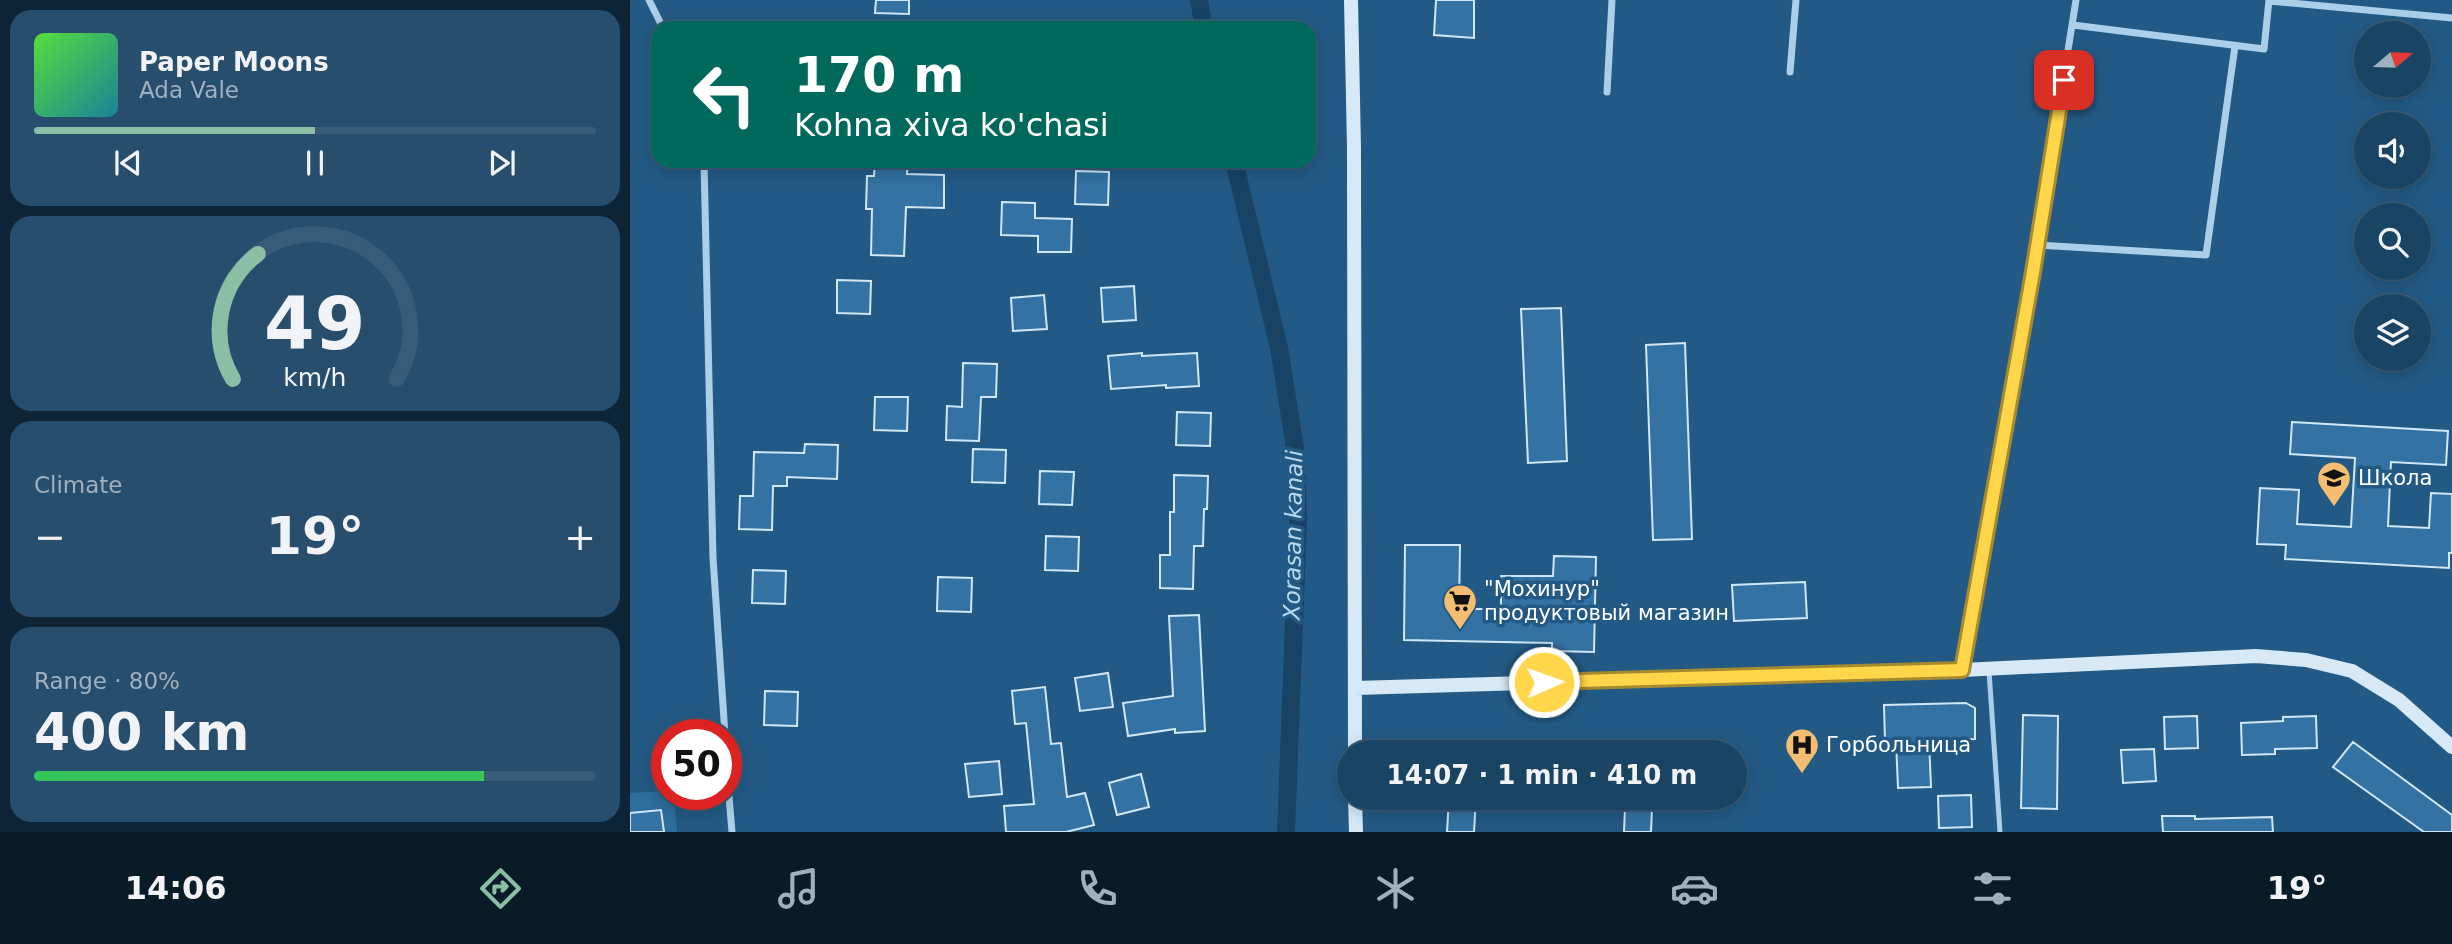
<!DOCTYPE html>
<html lang="en">
<head>
<meta charset="utf-8">
<style>
	body { margin:0; font-family:"DejaVu Sans",sans-serif; background:#274e6d; color:#f1f3f6; height:100vh; display:flex; flex-direction:column; font-size:26px; white-space:nowrap }
	* { box-sizing:border-box; margin:0 }
	p { font-size:23px; color:#9fb0bf }
	.icon { flex:none; width:38px; height:38px; fill:none; stroke:currentColor; stroke-width:2; stroke-linecap:round; stroke-linejoin:round }
	.map { position:relative; flex:1; overflow:hidden }
	.details { display:flex; flex-direction:column; gap:10px; padding:10px; background:#0e2537; width:630px }
	.details>* { flex:none }
	.banner { position:absolute; left:21px; top:21px; width:665px; height:147px; border-radius:21px; box-shadow:0 4px 18px #0003,0 0 0 2px #385c78; background:#00695c; color:#fff; overflow:hidden }
	.needle { width:46px; rotate:71deg }
	.buttons { position:absolute; left:1724px; top:21px; display:grid; gap:14px }
	.buttons a { display:grid; place-items:center; width:77px; height:77px; border-radius:50%; background:#1a4464; box-shadow:0 4px 18px #0003,0 0 0 2px #385c78; font-size:35px }
	.speed { position:absolute; left:21px; top:719px; display:flex; gap:14px; font-size:35px; font-weight:700; text-align:center }
	.speed>* { display:grid; place-content:center; width:91px; height:91px; border-radius:50%; background:#1a4464; box-shadow:0 4px 18px #0003,0 0 0 2px #385c78; line-height:1 }
	.speed .limit { border:10px solid #d22; background:#fff; color:#111 }
	.pin { position:absolute; display:grid; place-items:center; width:60px; height:60px; color:#fff; margin:-30px; border-radius:14px; box-shadow:0 4px 10px #0006 }
	.me { position:absolute; width:77px; margin:-38px; rotate:88deg; stroke-linejoin:round; filter:drop-shadow(0 0 5px #0008) }
	.turn { display:flex; align-items:center; gap:24px; height:147px; padding:0 28px; font-size:32px }
	.turn .icon { width:91px; height:91px; stroke-width:2.5 }
	.turn b { display:block; font-size:49px; line-height:60px }
	.big { font-size:52px; font-weight:800; line-height:1.1 }
	.details .card { flex:1; display:flex; flex-direction:column; justify-content:center; gap:10px; min-width:0; padding:0 24px; border-radius:21px; background:#274e6d }
	.details .dial { align-items:center; gap:0 }
	.dial svg { height:182px; overflow:visible; fill:none; stroke:#385c78; stroke-width:7; stroke-linecap:round; text-anchor:middle }
	.dial text { fill:#f1f3f6; stroke:none }
	.song { display:flex; align-items:center; gap:21px }
	.cover { width:84px; height:84px; border-radius:10px; background:linear-gradient(135deg,hsl(110 70% 55%),hsl(190 70% 35%)) }
	.played { height:7px; border-radius:4px; background:linear-gradient(90deg,#8abfa5 50%,#385c78 50%) }
	.keys { display:flex; justify-content:space-around; direction:ltr }
	.heat { display:flex; justify-content:space-between; align-items:center; font-size:38px; direction:ltr }
	.charge { height:10px; border-radius:5px; background:linear-gradient(90deg,#34c759 80%,#385c78 0) }
	.trip { position:absolute; left:707px; top:740px; width:410px; height:70px; border-radius:35px; background:#1a4464; box-shadow:0 4px 18px #0003,0 0 0 2px #385c78; font-weight:800; line-height:70px; text-align:center }
	.tab-bar { display:flex; height:112px; justify-content:space-around; align-items:center; background:#0a1b28; color:#9fb0bf }
	.tab-bar .icon { width:49px; height:49px }
	.tab-bar .selected { color:#8abfa5 }
	.tab-bar b { font-size:32px; color:#f1f3f6 }
	main { display:flex; flex:1; min-height:0 }
	.map>svg:first-child { display:block }
</style>
</head>
<body>
<main>
<section class="details">
<div class="card">
<div class="song"><i class="cover"></i><div><b>Paper Moons</b><p>Ada Vale</p></div></div>
<div class="played"></div>
<div class="keys"><svg class="icon" aria-label="previous" viewBox="0 0 24 24"><path d="M18 5L8 12l10 7zM5 5v14"/></svg><svg class="icon" aria-label="pause" viewBox="0 0 24 24"><path d="M8 5v14M16 5v14"/></svg><svg class="icon" aria-label="next" viewBox="0 0 24 24"><path d="M6 5l10 7-10 7zM19 5v14"/></svg></div>
</div>
<div class="card dial"><svg viewBox="0 0 100 80">
<path d="M14 69A42 42 0 1 1 86 69"/>
<path d="M14 69A42 42 0 0 1 25 14" stroke="#8abfa5"/>
<text x="50" y="56" font-size="32" font-weight="700">49</text>
<text x="50" y="72" font-size="11">km/h</text>
</svg></div>
<div class="card"><p>Climate</p>
<div class="heat"><a>−</a><b class="big">19°</b><a>+</a></div>
</div>
<div class="card"><p>Range · 80%</p><b class="big">400 km</b><div class="charge"></div></div>
</section>
<div class="map">
<svg width="1822" height="832" viewBox="0 0 1822 832">
	<rect width="100%" height="100%" fill="#235a85"/>
	<path fill="#2d6e9d" d="M 37,791 L 37,794 L 44,795 L 47,832 L 0,832 L 0,793 Z"/>
	<g fill="none" stroke-linecap="round" stroke-linejoin="round">
		<path stroke="#184365" stroke-width="18" d="M 569,0 L 574,28
			M 604,161 L 649,348 L 666,454 L 668,519 L 656,832"/>
	</g>
	<path fill="#3372a2" stroke="#d0e7f7" stroke-width="2" d="M 246,0 L 279,0 L 279,14 L 245,13 Z
		M 806,0 L 844,0 L 844,38 L 804,35 Z
		M 245,161 L 278,161 L 277,174 L 314,175 L 314,208 L 276,207 L 274,256 L 241,255 L 242,209 L 236,209 L 237,176 L 244,176 Z
		M 446,171 L 479,172 L 478,205 L 445,204 Z
		M 372,202 L 405,203 L 405,218 L 442,219 L 441,252 L 408,252 L 408,236 L 371,235 Z
		M 207,280 L 241,281 L 240,314 L 207,313 Z
		M 504,286 L 506,320 L 473,322 L 471,288 Z
		M 414,295 L 417,329 L 383,331 L 381,298 Z
		M 931,308 L 937,461 L 898,463 L 891,309 Z
		M 1055,343 L 1062,539 L 1023,540 L 1016,345 Z
		M 512,353 L 512,356 L 567,353 L 569,386 L 536,388 L 536,385 L 481,389 L 478,356 Z
		M 333,363 L 367,364 L 366,397 L 351,397 L 349,441 L 316,440 L 317,406 L 332,407 Z
		M 245,397 L 278,397 L 277,431 L 244,430 Z
		M 547,412 L 581,413 L 580,446 L 546,445 Z
		M 1662,422 L 1818,431 L 1816,465 L 1761,462 L 1758,526 L 1799,528 L 1801,493 L 1822,494 L 1822,553 L 1819,553 L 1819,568 L 1655,559 L 1656,545 L 1627,544 L 1630,488 L 1669,490 L 1667,524 L 1721,527 L 1725,458 L 1660,454 Z
		M 175,444 L 208,445 L 207,479 L 157,477 L 157,486 L 143,486 L 142,530 L 109,529 L 110,496 L 123,496 L 124,452 L 174,453 Z
		M 343,449 L 376,450 L 375,483 L 342,482 Z
		M 410,471 L 444,472 L 442,505 L 409,504 Z
		M 544,475 L 578,476 L 577,509 L 574,509 L 573,546 L 564,546 L 563,589 L 530,588 L 530,555 L 540,555 L 540,512 L 544,512 Z
		M 416,536 L 449,537 L 448,571 L 415,570 Z
		M 775,545 L 830,545 L 829,609 L 871,609 L 871,576 L 923,576 L 924,556 L 966,557 L 964,652 L 922,651 L 922,643 L 774,640 Z
		M 123,570 L 156,571 L 155,604 L 122,603 Z
		M 308,577 L 342,578 L 341,612 L 307,611 Z
		M 1175,582 L 1177,618 L 1104,621 L 1102,585 Z
		M 569,615 L 575,731 L 545,733 L 545,729 L 498,736 L 493,703 L 543,696 L 539,616 Z
		M 478,673 L 483,707 L 450,711 L 445,678 Z
		M 415,687 L 421,744 L 431,743 L 437,797 L 455,793 L 464,825 L 436,832 L 376,832 L 374,806 L 404,804 L 396,723 L 385,724 L 382,691 Z
		M 135,691 L 168,692 L 167,726 L 134,725 Z
		M 1336,703 L 1345,708 L 1345,739 L 1299,740 L 1301,787 L 1268,788 L 1266,741 L 1255,741 L 1254,705 Z
		M 1393,715 L 1428,716 L 1427,809 L 1391,808 Z
		M 1567,716 L 1568,748 L 1535,749 L 1534,717 Z
		M 1686,716 L 1687,748 L 1645,749 L 1645,754 L 1612,755 L 1611,723 L 1653,721 L 1653,717 Z
		M 1723,742 L 1822,815 L 1822,832 L 1794,832 L 1703,767 Z
		M 1524,749 L 1526,781 L 1493,783 L 1491,750 Z
		M 369,761 L 372,794 L 339,797 L 335,764 Z
		M 511,774 L 519,807 L 487,815 L 479,783 Z
		M 1341,795 L 1342,827 L 1309,828 L 1308,796 Z
		M 819,798 L 846,798 L 844,832 L 817,832 Z
		M 995,807 L 1022,808 L 1021,832 L 994,832 Z
		M 31,810 L 34,832 L 0,832 L 0,813 Z
		M 1532,816 L 1565,816 L 1565,819 L 1642,817 L 1643,832 L 1533,832 Z"/>
	<g fill="none" stroke-linecap="round" stroke-linejoin="round">
		<path stroke="#accfe9" stroke-width="5" d="M 1359,671 L 1370,832"/>
		<path stroke="#accfe9" stroke-width="7" d="M 19,0 L 33,28
			M 1639,1 L 1822,18
			M 1443,25 L 1634,49 L 1639,0
			M 1160,72 L 1166,0
			M 977,92 L 982,0
			M 74,161 L 83,558 L 95,735
			M 1407,245 L 1576,255 L 1605,46
			M 1332,670 L 1407,245 L 1446,0
			M 96,761 L 102,832"/>
		<path stroke="#d7e9f7" stroke-width="14" d="M 721,0 L 724,148 L 725,752
			M 725,688 L 1332,670 L 1626,656 L 1676,660 L 1722,671 L 1769,700 L 1822,747
			M 725,798 L 726,832"/>
	</g>
	<g fill="none" stroke-linecap="round" stroke-linejoin="round">
		<g stroke="#a68a30" stroke-width="18">
			<path id="route" d="M 914,682 L 1332,670 L 1403,272 L 1434,80"/>
		</g>
		<use href="#route" stroke="#ffd54a" stroke-width="12"/>
	</g>
	<defs>
		<g id="school-pin" transform="scale(1.75)"><path d="M0 17L-7.5 6A9.5 9.5 0 1 1 7.5 6Z" fill="#f4bd6f" stroke="#235a85"/><path d="M0-5L7-2L0 1L-7-2ZM-4 1L0 2.5L4 1V4Q0 6-4 4Z" fill="#111"/></g>
		<g id="supermarket-pin" transform="scale(1.75)"><path d="M0 17L-7.5 6A9.5 9.5 0 1 1 7.5 6Z" fill="#f4bd6f" stroke="#235a85"/><path d="M-6-5.5h2.5l.6 2H6L4.5 2H-2.5L-4.4-4H-6ZM-1.5 3.2a1.3 1.3 0 1 0 .1 0ZM3 3.2a1.3 1.3 0 1 0 .1 0Z" fill="#111"/></g>
		<g id="hospital-pin" transform="scale(1.75)"><path d="M0 17L-7.5 6A9.5 9.5 0 1 1 7.5 6Z" fill="#f4bd6f" stroke="#235a85"/><path d="M-5-5h3v3.5h4V-5h3V5h-3V1.5h-4V5h-3Z" fill="#111"/></g>
	</defs>
	<g fill-rule="evenodd">
		<use href="#school-pin" x="1704" y="478"/>
		<use href="#supermarket-pin" x="830" y="601"/>
		<use href="#hospital-pin" x="1172" y="745"/>
	</g>
	<g text-anchor="middle" stroke-width="7" stroke-linejoin="round" paint-order="stroke">
		<g font-size="21" fill="#fff" stroke="#235a85" text-anchor="start">
			<text x="1728" y="485">Школа</text>
			<text x="854" y="596">"Мохинур"<tspan x="854" dy="24">продуктовый магазин</tspan></text>
			<text x="1196" y="752">Горбольница</text>
		</g>
		<g font-size="23" font-style="italic" fill="#b8d9f0" stroke="#235a85">
			<text transform="translate(663 535) rotate(-89)" y="8">Xorasan kanali</text>
		</g>
	</g>
</svg>
<div class="buttons">
<a><svg class="needle" viewBox="-14 -14 28 28"><path d="M0-13l5 13h-10z" fill="#e53935"/><path d="M0 13l5-13h-10z" fill="#9fb0bf"/></svg></a>
<a><svg class="icon" aria-label="sound" viewBox="0 0 24 24"><path d="M4 9h4l5-4v14l-5-4H4zM17 9q2 3 0 6"/></svg></a>
<a><svg class="icon" aria-label="search" viewBox="0 0 24 24"><circle cx="10" cy="10" r="6"/><path d="M15 15l6 6"/></svg></a>
<a><svg class="icon" aria-label="layers" viewBox="0 0 24 24"><path d="M12 4l9 5-9 5-9-5zM3 14l9 5 9-5"/></svg></a>
</div>
<div class="speed"><div class="limit">50</div></div>
<div class="pin" style="left:1434px;top:80px;background:#d93025"><svg class="icon" aria-label="arrive" viewBox="0 0 24 24"><path d="M6 21V4h12l-3 4 3 4H6"/></svg></div>
<svg class="me" style="left:914px;top:682px" viewBox="-20 -20 40 40"><circle r="17" fill="#ffd54a" stroke="#fff" stroke-width="3"/><path d="M0-11L8 9 0 5-8 9z" fill="#fff"/></svg>
<div class="trip">14:07 · 1 min · 410 m</div>
<div class="banner">
<div class="turn"><svg class="icon" aria-label="left" viewBox="0 0 24 24"><path d="M17 20v-9H6M10 6l-5 5 5 5"/></svg><div><b>170 m</b>Kohna xiva ko'chasi</div></div>
</div>
</div>
</main>
<nav class="tab-bar">
<b>14:06</b>
<svg class="icon selected" aria-label="directions" viewBox="0 0 24 24"><path d="M12 3l9 9-9 9-9-9zM9 14v-3h6M13 9l2 2-2 2"/></svg>
<svg class="icon" aria-label="music" viewBox="0 0 24 24"><path d="M9 18V5l10-2v13"/><circle cx="6" cy="18" r="3"/><circle cx="16" cy="16" r="3"/></svg>
<svg class="icon" aria-label="phone" viewBox="0 0 24 24"><path d="M5 4h4l2 5-3 2q2 4 5 5l2-3 5 2v4C11 20 4 13 5 4z"/></svg>
<svg class="icon" aria-label="climate" viewBox="0 0 24 24"><path d="M12 3v18M4 7l16 10M4 17L20 7"/></svg>
<svg class="icon" aria-label="car" viewBox="0 0 24 24"><path d="M5 17H2v-5l4-1 3-4h7l3 4 3 1v5h-3M9 17h6M6 11h13"/><circle cx="7" cy="17" r="2"/><circle cx="17" cy="17" r="2"/></svg>
<svg class="icon" aria-label="filters" viewBox="0 0 24 24"><path d="M4 7h16M4 17h16"/><circle cx="9" cy="7" r="2"/><circle cx="15" cy="17" r="2"/></svg>
<b>19°</b>
</nav>
</body>
</html>
